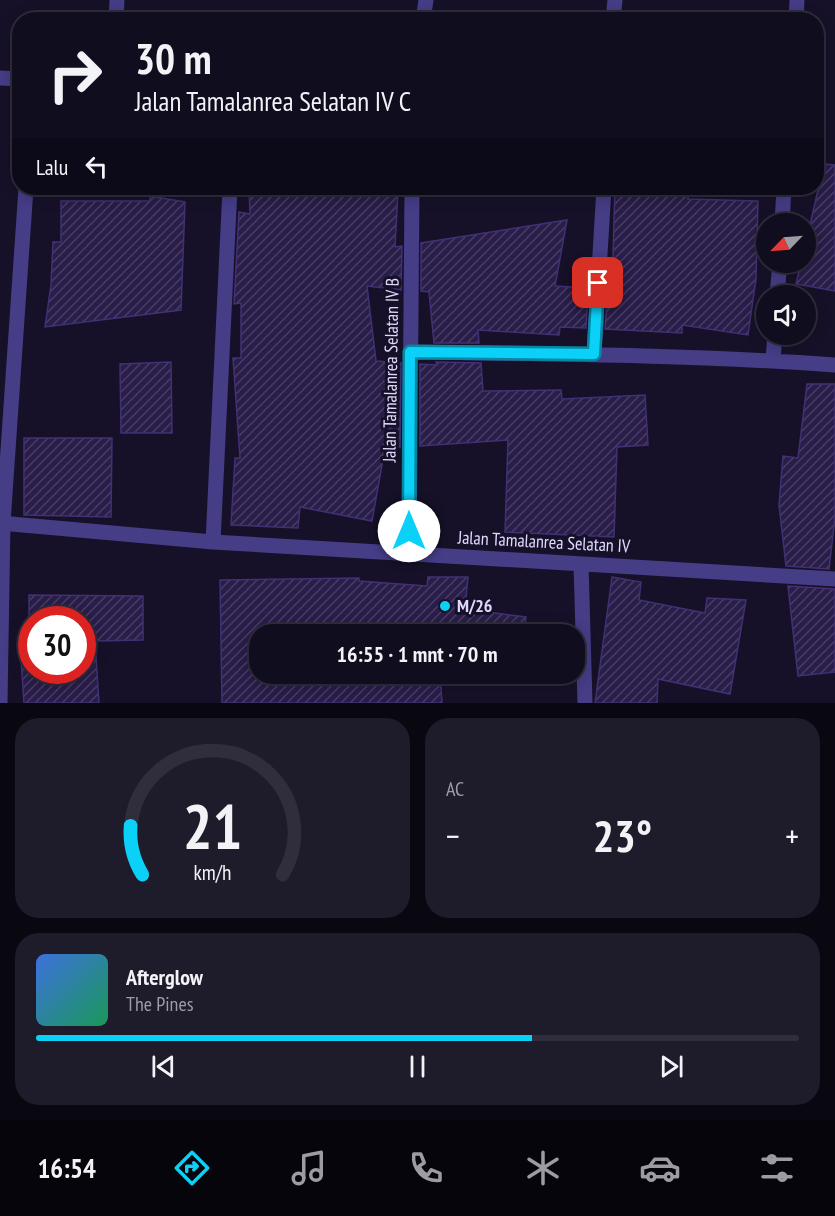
<!DOCTYPE html>
<html lang="id">
<head>
<meta charset="utf-8">
<style>
	body { margin:0; font-family:"PT Sans Narrow",sans-serif; background:#1e1b2b; color:#f1f3f6; height:100vh; display:flex; flex-direction:column; font-size:22px; white-space:nowrap }
	* { box-sizing:border-box; margin:0 }
	p { font-size:20px; color:#9c9ca4 }
	.icon { flex:none; width:33px; height:33px; fill:none; stroke:currentColor; stroke-width:2; stroke-linecap:round; stroke-linejoin:round }
	.map { position:relative; height:703px; overflow:hidden }
	.panel { display:flex; flex-direction:column; gap:15px; padding:15px; background:#090710; flex:1 }
	.panel>* { flex:none }
	.banner { position:absolute; left:12px; top:12px; width:812px; height:183px; border-radius:24px; box-shadow:0 3px 15px #0003,0 0 0 2px #302d3c; background:#100d1e; color:#f1f3f6; overflow:hidden }
	.needle { width:39px; rotate:245deg }
	.buttons { position:absolute; left:756px; top:213px; display:grid; gap:12px }
	.buttons a { display:grid; place-items:center; width:60px; height:60px; border-radius:50%; background:#100d1e; box-shadow:0 3px 15px #0003,0 0 0 2px #302d3c; font-size:30px }
	.speed { position:absolute; left:18px; top:606px; display:flex; gap:12px; font-size:30px; font-weight:700; text-align:center }
	.speed>* { display:grid; place-content:center; width:78px; height:78px; border-radius:50%; background:#100d1e; box-shadow:0 3px 15px #0003,0 0 0 2px #302d3c; line-height:1 }
	.speed .limit { border:9px solid #d22; background:#fff; color:#111 }
	.pin { position:absolute; display:grid; place-items:center; width:51px; height:51px; color:#fff; margin:-26px; border-radius:12px; box-shadow:0 3px 9px #0006 }
	.me { position:absolute; width:66px; margin:-33px; rotate:0deg; stroke-linejoin:round; filter:drop-shadow(0 0 4px #0008) }
	.turn { display:flex; align-items:center; gap:21px; height:126px; padding:0 24px; font-size:27px }
	.turn .icon { width:78px; height:78px; stroke-width:2.5 }
	.turn b { display:block; font-size:42px; line-height:51px }
	.then { display:flex; align-items:center; height:57px; padding:0 24px; background:#0003; gap:12px; font-size:22px }
	.big { font-size:45px; font-weight:600; line-height:1.1 }
	.panel .widget { flex:1; display:flex; flex-direction:column; justify-content:center; gap:9px; min-width:0; padding:0 21px; border-radius:24px; background:#1e1b2b }
	.panel .dial { align-items:center; gap:0 }
	.dial svg { height:156px; overflow:visible; fill:none; stroke:#302d3c; stroke-width:7; stroke-linecap:round; text-anchor:middle }
	.dial text { fill:#f1f3f6; stroke:none }
	.song { display:flex; align-items:center; gap:18px }
	.cover { width:72px; height:72px; border-radius:9px; background:linear-gradient(135deg,hsl(220 70% 55%),hsl(150 70% 35%)) }
	.played { height:6px; border-radius:3px; background:linear-gradient(90deg,#0bd0f8 65%,#302d3c 65%) }
	.keys { display:flex; justify-content:space-around; direction:ltr }
	.heat { display:flex; justify-content:space-between; align-items:center; font-size:33px; direction:ltr }
	.panel .tiles { flex:1; display:grid; gap:15px; grid-template-columns:1fr 1fr }
	.widget:last-child { grid-column:span 2 }
	.trip { position:absolute; left:249px; top:624px; width:336px; height:60px; border-radius:24px; background:#100d1e; box-shadow:0 3px 15px #0003,0 0 0 2px #302d3c; font-weight:600; line-height:60px; text-align:center }
	.tab-bar { display:flex; height:96px; justify-content:space-around; align-items:center; background:#06050c; color:#9c9ca4 }
	.tab-bar .icon { width:42px; height:42px }
	.tab-bar .on { color:#0bd0f8 }
	.tab-bar b { font-size:27px; color:#f1f3f6 }
	.map>svg:first-child { display:block }
</style>
</head>
<body>
<div class="map">
<svg width="835" height="703" viewBox="0 0 835 703">
	<defs>
		<pattern id="building-hatch" width="6" height="6" patternUnits="userSpaceOnUse" patternTransform="scale(1.5)"><rect width="6" height="6" fill="#291d49"/><path d="M-1 1l2-2M0 6l6-6M5 7l2-2" fill="none" stroke="#483d64"/></pattern>
	</defs>
	<rect width="100%" height="100%" fill="#161128"/>
	<path fill="url(#building-hatch)" stroke="#423074" stroke-width="1.5" fill-rule="evenodd" d="M 824,164 L 835,165 L 835,291 L 796,284 L 801,262 L 806,262 L 806,242 Z
		M 249,188 L 339,188 L 398,191 L 395,247 L 402,246 L 401,290 L 367,286 L 376,361 L 401,363 L 400,447 L 385,448 L 372,521 L 300,507 L 298,528 L 231,525 L 235,458 L 240,458 L 233,358 L 241,358 L 241,303 L 234,304 L 239,212 L 250,214 Z
		M 615,188 L 656,188 L 689,190 L 688,199 L 758,201 L 756,279 L 748,335 L 682,325 L 682,333 L 605,329 L 608,289 L 612,290 Z
		M 150,196 L 185,202 L 181,310 L 45,327 L 51,285 L 53,242 L 61,242 L 61,201 L 150,201 Z
		M 567,220 L 555,286 L 588,288 L 586,328 L 560,327 L 559,335 L 478,330 L 479,343 L 434,343 L 429,292 L 421,291 L 421,243 Z
		M 171,362 L 172,433 L 121,433 L 120,364 Z
		M 436,362 L 481,363 L 483,391 L 561,390 L 562,399 L 645,395 L 648,445 L 617,447 L 614,537 L 505,532 L 508,440 L 420,446 L 420,364 L 437,365 Z
		M 807,384 L 835,384 L 835,517 L 829,569 L 786,566 L 779,505 L 783,456 L 798,458 Z
		M 24,438 L 112,438 L 111,517 L 24,515 Z
		M 428,577 L 468,577 L 465,609 L 526,617 L 524,634 L 260,634 L 260,674 L 440,674 L 442,703 L 222,703 L 220,580 L 359,578 L 359,581 L 427,586 Z
		M 612,577 L 641,582 L 639,600 L 705,613 L 707,598 L 746,600 L 730,694 L 658,679 L 657,703 L 595,703 Z
		M 788,586 L 835,589 L 835,672 L 798,676 Z
		M 29,595 L 143,596 L 143,640 L 95,641 L 99,703 L 24,703 L 21,660 L 29,660 ZM 32,620 L 82,620 L 82,670 L 32,670 Z"/>
	<g fill="none" stroke-linecap="round" stroke-linejoin="round">
		<path stroke="#453d86" stroke-width="15" d="M 116,20 L 117,0
			M 423,20 L 426,0
			M 613,20 L 615,0
			M 796,20 L 797,0
			M 0,78 L 20,79
			M 782,224 L 784,188
			M 777,296 L 780,262
			M 410,352 C 552,354 694,355 835,365
			M 594,354 L 604,188
			M 773,360 L 775,334
			M 0,523 L 213,542 L 835,579
			M 213,542 L 230,188
			M 409,554 L 412,188
			M 581,564 L 585,703
			M 0,703 L 3,523 L 26,188"/>
	</g>
	<g fill="none" stroke-linecap="round" stroke-linejoin="round">
		<g stroke="#0787a1" stroke-width="15">
			<path id="route" d="M 409,531 L 410,352 L 594,354 L 598,283"/>
		</g>
		<use href="#route" stroke="#0bd0f8" stroke-width="10"/>
	</g>
	<circle fill="#0bd0f8" stroke="#161128" stroke-width="2" cx="445" cy="606" r="6"/>
	<g text-anchor="middle" stroke-width="6" stroke-linejoin="round" paint-order="stroke">
		<g font-size="18" fill="#e0d9fe" stroke="#161128">
			<text transform="translate(391 370) rotate(-89)" y="6">Jalan Tamalanrea Selatan IV B</text>
			<text transform="translate(544 542) rotate(3)" y="6">Jalan Tamalanrea Selatan IV</text>
		</g>
		<g font-size="18" font-weight="bold" fill="#e0d9fe" stroke="#161128" text-anchor="start">
			<text x="457" y="612">M/26</text>
		</g>
	</g>
</svg>
<div class="buttons">
<a><svg class="needle" viewBox="-14 -14 28 28"><path d="M0-13l5 13h-10z" fill="#e53935"/><path d="M0 13l5-13h-10z" fill="#9c9ca4"/></svg></a>
<a><svg class="icon" aria-label="sound" viewBox="0 0 24 24"><path d="M4 9h4l5-4v14l-5-4H4zM17 9q2 3 0 6"/></svg></a>
</div>
<div class="speed"><div class="limit">30</div></div>
<div class="pin" style="left:598px;top:283px;background:#d93025"><svg class="icon" aria-label="arrive" viewBox="0 0 24 24"><path d="M6 21V4h12l-3 4 3 4H6"/></svg></div>
<svg class="me" style="left:409px;top:531px" viewBox="-20 -20 40 40"><circle r="19" fill="#fff"/><path d="M0-13L10 11 0 6-10 11z" fill="#0bd0f8"/></svg>
<div class="trip">16:55 · 1 mnt · 70 m</div>
<div class="banner">
<div class="turn"><svg class="icon" aria-label="right" viewBox="0 0 24 24"><path d="M7 20v-9h11M14 6l5 5-5 5"/></svg><div><b>30 m</b>Jalan Tamalanrea Selatan IV C</div></div>
<div class="then">Lalu<svg class="icon" aria-label="left" viewBox="0 0 24 24"><path d="M17 20v-9H6M10 6l-5 5 5 5"/></svg></div>
</div>
</div>
<section class="panel">
<div class="tiles">
<div class="widget dial"><svg viewBox="0 0 100 80">
<path d="M14 69A42 42 0 1 1 86 69"/>
<path d="M14 69A42 42 0 0 1 8 44" stroke="#0bd0f8"/>
<text x="50" y="56" font-size="32" font-weight="700">21</text>
<text x="50" y="72" font-size="11">km/h</text>
</svg></div>
<div class="widget"><p>AC</p>
<div class="heat"><a>−</a><b class="big">23°</b><a>+</a></div>
</div>
<div class="widget">
<div class="song"><i class="cover"></i><div><b>Afterglow</b><p>The Pines</p></div></div>
<div class="played"></div>
<div class="keys"><svg class="icon" aria-label="previous" viewBox="0 0 24 24"><path d="M18 5L8 12l10 7zM5 5v14"/></svg><svg class="icon" aria-label="pause" viewBox="0 0 24 24"><path d="M8 5v14M16 5v14"/></svg><svg class="icon" aria-label="next" viewBox="0 0 24 24"><path d="M6 5l10 7-10 7zM19 5v14"/></svg></div>
</div>
</div>
</section>
<nav class="tab-bar">
<b>16:54</b>
<svg class="icon on" aria-label="directions" viewBox="0 0 24 24"><path d="M12 3l9 9-9 9-9-9zM9 14v-3h6M13 9l2 2-2 2"/></svg>
<svg class="icon" aria-label="music" viewBox="0 0 24 24"><path d="M9 18V5l10-2v13"/><circle cx="6" cy="18" r="3"/><circle cx="16" cy="16" r="3"/></svg>
<svg class="icon" aria-label="phone" viewBox="0 0 24 24"><path d="M5 4h4l2 5-3 2q2 4 5 5l2-3 5 2v4C11 20 4 13 5 4z"/></svg>
<svg class="icon" aria-label="climate" viewBox="0 0 24 24"><path d="M12 3v18M4 7l16 10M4 17L20 7"/></svg>
<svg class="icon" aria-label="car" viewBox="0 0 24 24"><path d="M5 17H2v-5l4-1 3-4h7l3 4 3 1v5h-3M9 17h6M6 11h13"/><circle cx="7" cy="17" r="2"/><circle cx="17" cy="17" r="2"/></svg>
<svg class="icon" aria-label="filters" viewBox="0 0 24 24"><path d="M4 7h16M4 17h16"/><circle cx="9" cy="7" r="2"/><circle cx="15" cy="17" r="2"/></svg>
</nav>
</body>
</html>
